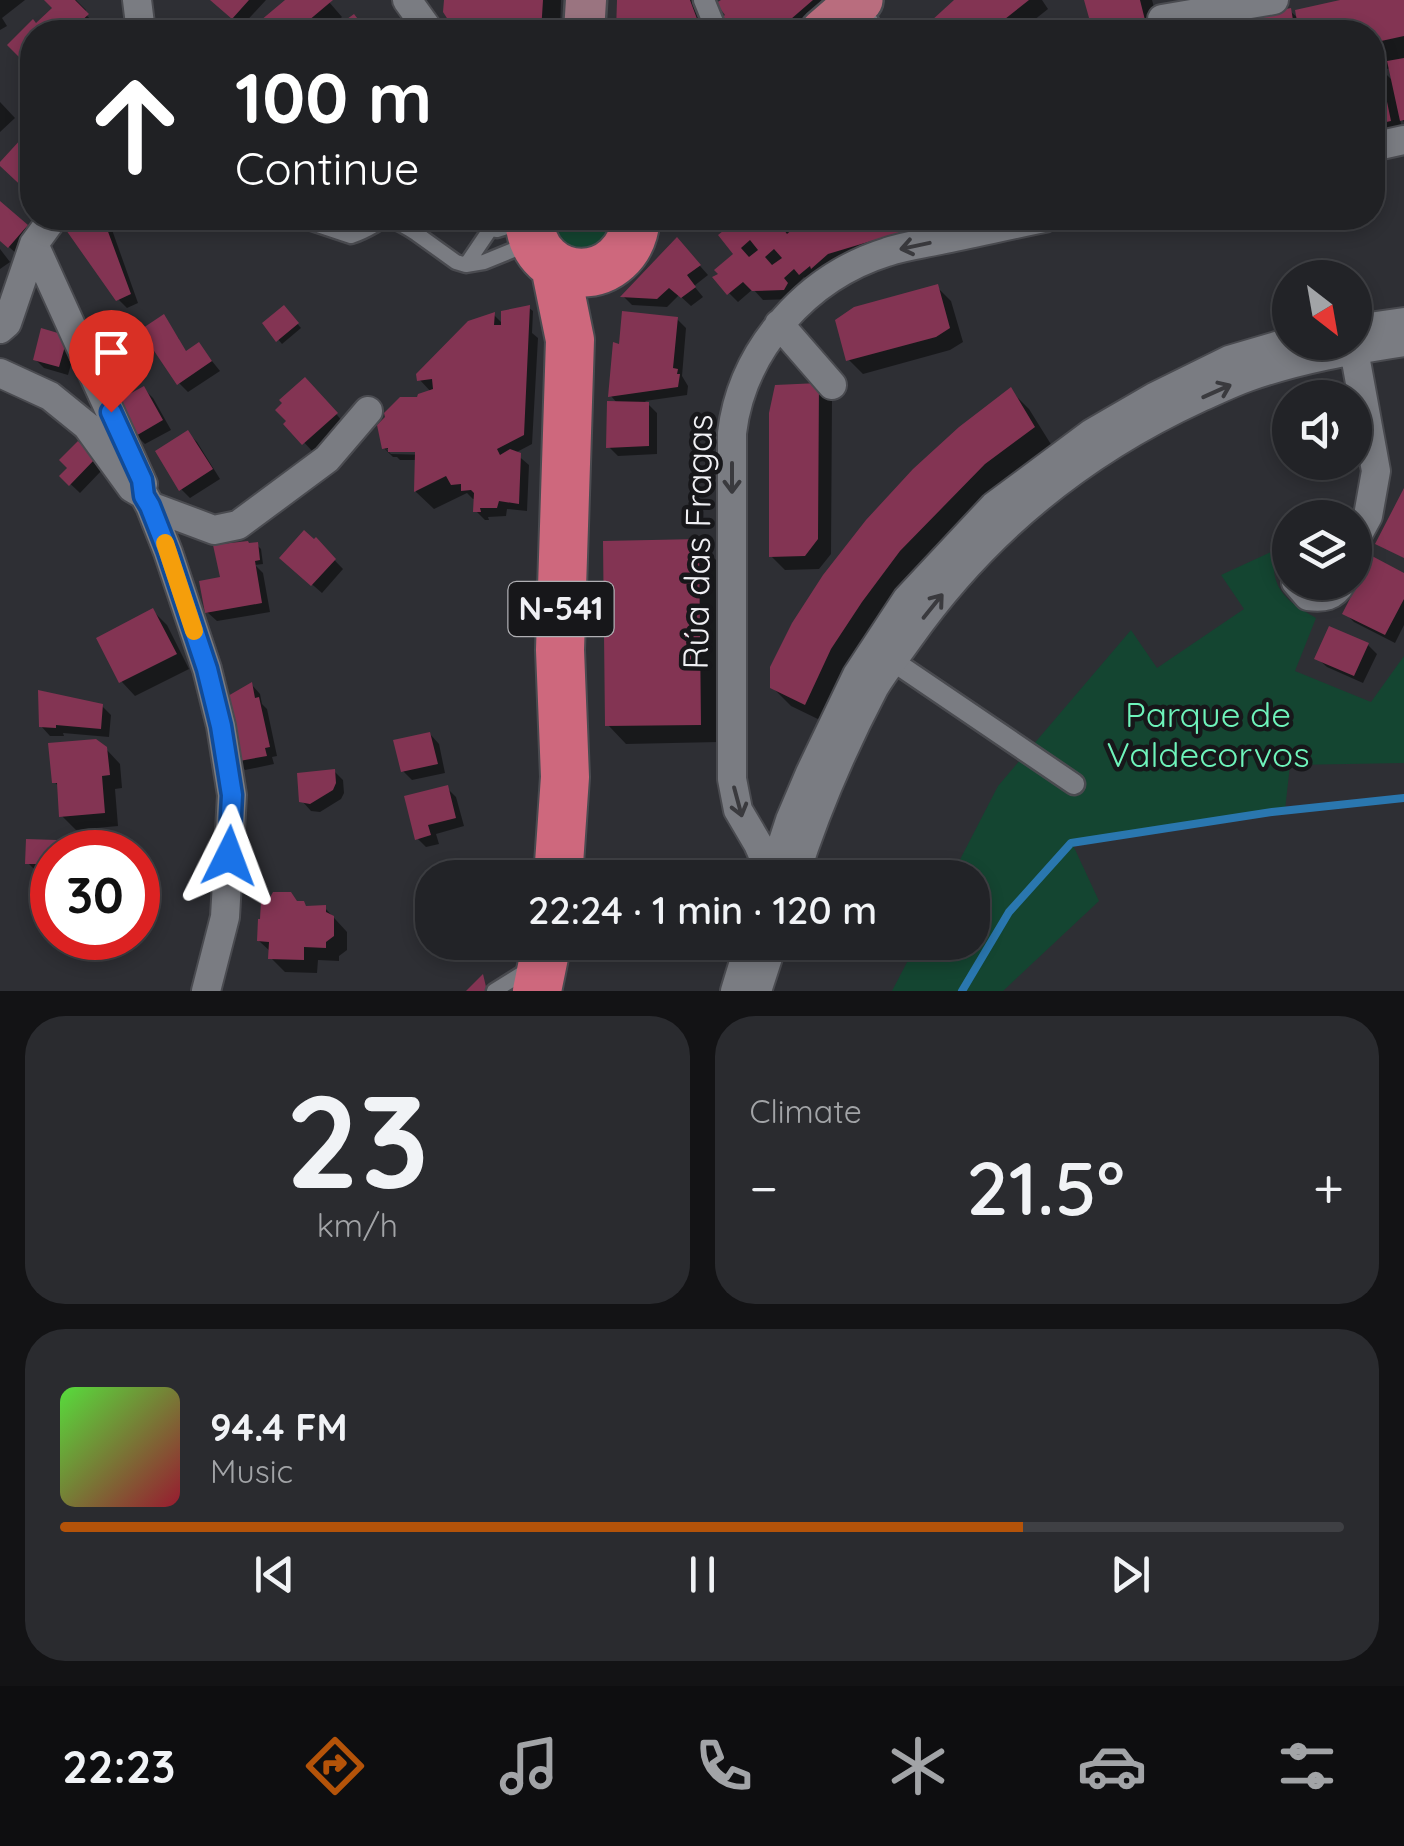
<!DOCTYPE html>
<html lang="en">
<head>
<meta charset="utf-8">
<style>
	body { margin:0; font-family:Quicksand,sans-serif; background:#2a2b2f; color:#f1f3f6; height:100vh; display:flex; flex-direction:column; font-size:38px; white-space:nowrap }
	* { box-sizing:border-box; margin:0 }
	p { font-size:32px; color:#a2a4a7 }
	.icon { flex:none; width:55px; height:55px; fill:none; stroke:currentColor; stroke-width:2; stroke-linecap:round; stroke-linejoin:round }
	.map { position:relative; height:991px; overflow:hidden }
	.sheet { display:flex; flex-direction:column; gap:25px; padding:25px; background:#131315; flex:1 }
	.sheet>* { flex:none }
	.guide { position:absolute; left:20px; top:20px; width:1365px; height:210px; border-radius:40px; box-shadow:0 5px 15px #0003,0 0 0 2px #3f4044; background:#202124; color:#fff; overflow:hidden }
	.needle { width:65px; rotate:149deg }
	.tools { position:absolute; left:1272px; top:260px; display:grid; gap:20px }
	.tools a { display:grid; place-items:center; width:100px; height:100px; border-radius:50%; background:#222327; box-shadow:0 5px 15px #0003,0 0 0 2px #3f4044; font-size:50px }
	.speed { position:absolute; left:30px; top:830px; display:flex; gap:20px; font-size:50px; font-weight:700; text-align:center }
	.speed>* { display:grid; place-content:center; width:130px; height:130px; border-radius:50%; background:#222327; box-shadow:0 5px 15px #0003,0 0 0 2px #3f4044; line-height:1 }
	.speed .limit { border:15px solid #d22; background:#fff; color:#111 }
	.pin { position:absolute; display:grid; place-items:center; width:85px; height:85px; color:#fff; margin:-102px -42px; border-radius:50% 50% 50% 0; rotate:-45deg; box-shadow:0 0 10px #0007 }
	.pin .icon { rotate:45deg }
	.me { position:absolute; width:110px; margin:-55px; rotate:3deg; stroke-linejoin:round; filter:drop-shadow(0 0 8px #0008) }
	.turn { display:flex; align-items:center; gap:35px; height:210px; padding:0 50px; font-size:45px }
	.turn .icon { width:130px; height:130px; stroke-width:2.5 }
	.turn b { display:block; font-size:70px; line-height:85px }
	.big { font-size:75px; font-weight:600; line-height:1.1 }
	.sheet .widget { flex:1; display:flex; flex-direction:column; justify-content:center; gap:15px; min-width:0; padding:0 35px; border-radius:40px; background:#2a2b2f }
	.sheet .dial { align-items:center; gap:0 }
	.dial b { font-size:130px; line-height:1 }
	.song { display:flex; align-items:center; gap:30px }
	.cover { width:120px; height:120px; border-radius:15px; background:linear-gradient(135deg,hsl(110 70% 55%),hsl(350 70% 35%)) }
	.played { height:10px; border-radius:5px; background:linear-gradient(90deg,#b45309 75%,#3f4044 75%) }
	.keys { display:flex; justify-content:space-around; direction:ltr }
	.heat { display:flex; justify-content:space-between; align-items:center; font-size:55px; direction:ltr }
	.sheet .tiles { flex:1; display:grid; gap:25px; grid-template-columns:1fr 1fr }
	.widget:last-child { grid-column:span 2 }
	.trip { position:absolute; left:415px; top:860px; width:575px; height:100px; border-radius:40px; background:#222327; box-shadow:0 5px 15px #0003,0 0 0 2px #3f4044; font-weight:600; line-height:100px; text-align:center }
	.menu { display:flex; height:160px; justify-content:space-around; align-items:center; background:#0e0e10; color:#a2a4a7 }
	.menu .icon { width:70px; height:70px }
	.menu .current { color:#b45309 }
	.menu b { font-size:45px; color:#f1f3f6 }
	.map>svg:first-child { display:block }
</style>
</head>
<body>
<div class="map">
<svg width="1404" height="991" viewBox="0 0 1404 991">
	<rect width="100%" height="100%" fill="#2e2f34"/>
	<path fill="#144531" d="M 550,218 L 614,218 C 608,252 585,255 558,240 Z
		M 1271,552 C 1275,561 1273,568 1275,577 C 1280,598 1299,608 1316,618 L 1295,671 L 1371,702 L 1404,656 L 1404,763 L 1290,765 L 1285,810 L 1072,843 L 1099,901 L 1003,991 L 892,991 L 917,943 L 972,942 L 972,878 L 951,877 L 998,786 L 1131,630 L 1157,668 L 1244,609 L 1221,575 Z"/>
	<path fill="#0007" fill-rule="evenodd" d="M 0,0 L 25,0 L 2,18 L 7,26 L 0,30 Z
		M 47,0 L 76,0 L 86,10 L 84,13 L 101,29 L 97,32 L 32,32 L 32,67 L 11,45 L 37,26 L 55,8 Z
		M 214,0 L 266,0 L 242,26 Z
		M 288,0 L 332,0 L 329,2 L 342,17 L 325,32 L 251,32 Z
		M 446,0 L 561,0 L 560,32 L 459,32 L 446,11 Z
		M 620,0 L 700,0 L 712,32 L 618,32 Z
		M 725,0 L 843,0 L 806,32 L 734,32 L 724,19 L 729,16 Z
		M 957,0 L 1042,0 L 1048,9 L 1019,32 L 922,32 Z
		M 1086,0 L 1152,0 L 1161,32 L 1095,32 Z
		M 1352,0 L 1404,0 L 1404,122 L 1400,118 L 1403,135 L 1372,141 L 1372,32 L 1198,32 L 1203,25 L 1226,22 L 1236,31 L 1290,11 L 1300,20 ZM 1391,68 L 1394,82 L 1382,70 Z
		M 0,102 L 15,118 L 0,132 Z
		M 0,204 L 35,236 L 18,255 L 0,239 Z
		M 102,218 L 111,227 L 138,303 L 127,308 L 118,299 Z
		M 320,218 L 399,218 L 335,234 Z
		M 762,218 L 792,218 L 797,228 L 808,218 L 946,218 L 951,228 L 810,282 L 804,277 L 792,289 L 796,294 L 793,299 L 763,300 L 753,289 L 738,302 L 729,293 L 737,254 L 751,227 Z
		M 0,249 L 10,262 L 0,269 Z
		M 686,250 L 708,275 L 694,286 L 703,297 L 691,306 L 679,295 L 667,307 L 632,305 L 624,297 Z
		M 937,287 L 951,301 L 963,342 L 950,350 L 863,374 L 849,360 Z
		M 284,308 L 301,328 L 282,344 L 265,324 Z
		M 529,308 L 533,311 L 532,333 L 538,338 L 532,444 L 515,453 L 529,465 L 527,511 L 507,509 L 506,516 L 488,517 L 489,520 L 485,520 L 476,511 L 476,498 L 473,499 L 467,493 L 434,509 L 416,492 L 418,460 L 400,460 L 397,457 L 393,457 L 384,448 L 416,400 L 432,393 L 419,379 L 494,315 L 503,324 ZM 386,449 L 428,450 L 428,455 L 391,454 Z
		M 677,319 L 686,328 L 682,376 L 688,386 L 687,395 L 645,401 L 657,413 L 657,454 L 618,456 L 609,447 L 618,404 L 611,396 L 621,347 Z
		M 167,321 L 179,339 L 177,341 L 187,353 L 199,345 L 220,371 L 188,392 L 179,383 Z
		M 43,331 L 76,347 L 68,375 L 44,368 L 35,359 Z
		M 818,386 L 832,400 L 831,554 L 819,569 L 785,570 L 771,556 Z
		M 144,389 L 153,398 L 171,430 L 145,444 L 136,435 Z
		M 314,389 L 345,424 L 313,452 L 287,424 Z
		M 1010,390 L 1029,409 L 1052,446 L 824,722 L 791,706 L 772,687 Z
		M 188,433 L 197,442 L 220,479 L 190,498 L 181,489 Z
		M 78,444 L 103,469 L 80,493 L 62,476 L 70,468 Z
		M 316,541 L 343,569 L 322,593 L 292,567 Z
		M 698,541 L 716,560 L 719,742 L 626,744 L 608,725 Z
		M 257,545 L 261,549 L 263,564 L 255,565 L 263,573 L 270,612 L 217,621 L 207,612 Z
		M 1404,575 L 1404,625 L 1395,643 L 1354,622 L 1345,613 Z
		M 153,611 L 167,625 L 189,669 L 135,696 L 122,682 L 99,639 Z
		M 1368,645 L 1377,654 L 1363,683 L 1327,667 L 1317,658 Z
		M 252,685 L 260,694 L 262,704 L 267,709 L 277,756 L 272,757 L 274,764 L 245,770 L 236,761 Z
		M 102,706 L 111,715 L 109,737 L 63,733 L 64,736 L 50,736 L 41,726 Z
		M 430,734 L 439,744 L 445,773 L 412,780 L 403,771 Z
		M 106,749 L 120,764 L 122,788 L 115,789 L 118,826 L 76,830 L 62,816 L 60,787 L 54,782 Z
		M 334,771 L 343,780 L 344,793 L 341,799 L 320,812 L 311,811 L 302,801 Z
		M 447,788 L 456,797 L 464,826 L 436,834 L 439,844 L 426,847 L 417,838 Z
		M 28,841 L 87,843 L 96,852 L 52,852 L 51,894 L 42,885 L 43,872 L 37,872 L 28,863 Z
		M 299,904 L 308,909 L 325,908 L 347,932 L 347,950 L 339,956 L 339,961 L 318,960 L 317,973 L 285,972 L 271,958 L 271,952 L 259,941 Z"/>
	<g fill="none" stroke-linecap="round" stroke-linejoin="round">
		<path stroke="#2a77af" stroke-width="8" d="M 962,991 L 1009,912 L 1071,843 L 1272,812 L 1404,798"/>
	</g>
	<path fill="#833453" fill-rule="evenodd" d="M 44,0 L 75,0 L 89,14 L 69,32 L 32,32 L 32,62 L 23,53 L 19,57 L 7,45 L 33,19 L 36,23 L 52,8 Z
		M 210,0 L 249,0 L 232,19 Z
		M 285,0 L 333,0 L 295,32 L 247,32 Z
		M 444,0 L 543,0 L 541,32 L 456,32 L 443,12 Z
		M 617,0 L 690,0 L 702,32 L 616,32 Z
		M 721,0 L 813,0 L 776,32 L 731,32 L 720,19 L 725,15 L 716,3 Z
		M 954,0 L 1029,0 L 1005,19 L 1015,32 L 919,32 Z
		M 1084,0 L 1140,0 L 1148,32 L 1093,32 Z
		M 1340,0 L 1404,0 L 1404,36 L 1372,43 L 1372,32 L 1299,32 L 1295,10 Z
		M 1291,8 L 1295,32 L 1233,32 L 1232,20 Z
		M 354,14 L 364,27 L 356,32 L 329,32 Z
		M 1227,19 L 1229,32 L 1194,32 L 1202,23 Z
		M 1404,58 L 1404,120 L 1400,121 L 1387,61 Z
		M 1379,63 L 1391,121 L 1372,125 L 1372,64 Z
		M 22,138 L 32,147 L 32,191 L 30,194 L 0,166 L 0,162 Z
		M 0,201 L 28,225 L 8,248 L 0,241 Z
		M 97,218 L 103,218 L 131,294 L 116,301 L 66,230 Z
		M 312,218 L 360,218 L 342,227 Z
		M 739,218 L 745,218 L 750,224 L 759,218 L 791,218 L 781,226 L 787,234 L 805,218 L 930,218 L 928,224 L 828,254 L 811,269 L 810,266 L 799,275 L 794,269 L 784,278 L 788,283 L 784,290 L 752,291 L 743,282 L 727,295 L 712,277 L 718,274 L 714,270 L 733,254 L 718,235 ZM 750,240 L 758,250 L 749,257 L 741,248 ZM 774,249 L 782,258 L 772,265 L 765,257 Z
		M 677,237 L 701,265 L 687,275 L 696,287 L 681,298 L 669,288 L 657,299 L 620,297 Z
		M 938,284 L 950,328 L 936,337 L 846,361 L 835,320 L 854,307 Z
		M 284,305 L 299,323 L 276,342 L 262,323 Z
		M 530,305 L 524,435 L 497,449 L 500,455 L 510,449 L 521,453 L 519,504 L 499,501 L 497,508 L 480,508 L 481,512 L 473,512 L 474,493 L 471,490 L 461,491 L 461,484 L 451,485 L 446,476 L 414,492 L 415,452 L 388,452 L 388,448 L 382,449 L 377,425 L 385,417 L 384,413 L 400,397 L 417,397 L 418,394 L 433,389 L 432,379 L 417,381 L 416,374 L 468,321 L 495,312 L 494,325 L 501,325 L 501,311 Z
		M 622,311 L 678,317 L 673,368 L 678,369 L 677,374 L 680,374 L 678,387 L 608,397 L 613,342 L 619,344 Z
		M 164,314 L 186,351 L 199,342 L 212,361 L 177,385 L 140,330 Z
		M 41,328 L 68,336 L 59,367 L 33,360 Z
		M 305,377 L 338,413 L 302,445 L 283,424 L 286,421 L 275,410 L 282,403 L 279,400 Z
		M 819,383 L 818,539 L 805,556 L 769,557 L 769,413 L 775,385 Z
		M 144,386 L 163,420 L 134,437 L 115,402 Z
		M 1011,387 L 1035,427 L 985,464 L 900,551 L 862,602 L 831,649 L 805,705 L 770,688 L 770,667 L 792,623 L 823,575 L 866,520 L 913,469 L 959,427 Z
		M 607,401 L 649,402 L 649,446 L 606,448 Z
		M 188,430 L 213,469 L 179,491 L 155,451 Z
		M 78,441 L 96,458 L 69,486 L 59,476 L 67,468 L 59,460 Z
		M 1404,488 L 1404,558 L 1375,544 Z
		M 304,530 L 314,539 L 316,537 L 336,559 L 311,586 L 279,558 Z
		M 699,539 L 701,725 L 605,726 L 603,541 Z
		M 248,541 L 249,543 L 258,542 L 260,560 L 255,561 L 262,603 L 205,613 L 199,581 L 220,577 L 213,545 Z
		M 1372,556 L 1404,573 L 1404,599 L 1385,635 L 1342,614 Z
		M 153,608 L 177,654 L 119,683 L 96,638 Z
		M 1329,626 L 1369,643 L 1354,676 L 1314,659 Z
		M 252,682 L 255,698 L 259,697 L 270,747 L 265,748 L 267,756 L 234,762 L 221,700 Z
		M 38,690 L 103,704 L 101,729 L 56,725 L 56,728 L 39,727 Z
		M 430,732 L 438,764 L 401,772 L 393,740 Z
		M 96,739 L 107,747 L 110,775 L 102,776 L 105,813 L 59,817 L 57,783 L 52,783 L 48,743 Z
		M 335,769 L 336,783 L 333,790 L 310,804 L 299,802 L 297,773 Z
		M 448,785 L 456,818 L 428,825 L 431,835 L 415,840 L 404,796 Z
		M 26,839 L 88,841 L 88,852 L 52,852 L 52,887 L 40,886 L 41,864 L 25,864 Z
		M 273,892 L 291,892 L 297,901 L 304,901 L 306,906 L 326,905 L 326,912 L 334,916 L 334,936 L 326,942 L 326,948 L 304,947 L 304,960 L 268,959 L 269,942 L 257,941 L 258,919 L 260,919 L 261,901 L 268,901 Z
		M 483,974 L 487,991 L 466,991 Z"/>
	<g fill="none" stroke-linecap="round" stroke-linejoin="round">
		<g stroke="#4a4b50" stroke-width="19">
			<path id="service" d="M 308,218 L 312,223 L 351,236 C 388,224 377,208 417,234
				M 428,218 L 417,234 L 456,262 L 466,265 L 484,262 L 528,244
				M 485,218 L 491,228 L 497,230 L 523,222
				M 466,265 L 491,228
				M 494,991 L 531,968"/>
		</g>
		<g stroke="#4a4b50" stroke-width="25">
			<path id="pedestrian" d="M 704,0 L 717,32
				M 858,2 L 873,32
				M 893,661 L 1074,784"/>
		</g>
		<g stroke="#4a4b50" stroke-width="32">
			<path id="minor" d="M 137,0 L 141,32
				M 407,0 L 430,32
				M 1162,19 L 1274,0
				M 1372,147 L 1404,140
				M 34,244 L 143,484
				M 779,324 L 832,385
				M 0,329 L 7,323 L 34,244 L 53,218
				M 1355,329 L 1404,322
				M 1354,350 L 1376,471 L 1368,516 L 1355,540
				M 0,373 L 50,396 L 87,426 L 132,488 L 144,495 L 150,506 L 168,552 L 207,669 L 221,726 L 232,795 L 225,917 L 206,991
				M 150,506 L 214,530 L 238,525 L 327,459 L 368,411
				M 1296,582 L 1308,596 C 1323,598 1334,597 1342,582
				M 772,876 L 758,844 L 738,810 L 732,779 L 732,433 C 742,349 807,277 887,252 C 904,246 922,244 940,240 C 975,233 1009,225 1044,218
				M 771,878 L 790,820 L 810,773 L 857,675 L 907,599 L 994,506 L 1092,433 L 1154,397 L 1229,360 L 1290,342
				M 794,878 C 815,812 842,749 874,688 C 884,671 897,655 909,638 C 983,533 1082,452 1199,398 C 1215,391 1231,383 1248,377 C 1299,359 1351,350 1404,342
				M 735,991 L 750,942
				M 757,991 L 773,942"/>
		</g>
		<g stroke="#4a4b50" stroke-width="45">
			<path id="secondary" d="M 584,32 L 586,0"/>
		</g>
		<g stroke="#4a4b50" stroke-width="50">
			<path id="primary" d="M 823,32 L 860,0"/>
		</g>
		<g stroke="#4a4b50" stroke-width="52">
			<path id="trunk" d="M 529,218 C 533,291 629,291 636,218
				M 555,266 L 570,340 L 560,650 L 565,777 L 558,878
				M 537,991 L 547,942"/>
		</g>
		<use href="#service" stroke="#7a7c82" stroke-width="14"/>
		<use href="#pedestrian" stroke="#7a7c82" stroke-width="20"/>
		<use href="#minor" stroke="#7a7c82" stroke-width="28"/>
		<use href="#secondary" stroke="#9a7480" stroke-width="40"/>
		<use href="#primary" stroke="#b96d7e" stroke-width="45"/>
		<use href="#trunk" stroke="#ce687d" stroke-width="48"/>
	</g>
	<defs><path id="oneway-shaft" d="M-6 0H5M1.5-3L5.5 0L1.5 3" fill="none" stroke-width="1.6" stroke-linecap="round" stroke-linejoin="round" transform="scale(2.5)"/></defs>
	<g stroke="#3a3a3e">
		<use href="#oneway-shaft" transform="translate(915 246) rotate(168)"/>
		<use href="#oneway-shaft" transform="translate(1217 391) rotate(-24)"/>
		<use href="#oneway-shaft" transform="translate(732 478) rotate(90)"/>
		<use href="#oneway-shaft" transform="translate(933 606) rotate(-51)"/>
		<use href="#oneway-shaft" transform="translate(738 802) rotate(75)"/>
	</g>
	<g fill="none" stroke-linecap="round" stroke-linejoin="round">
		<g stroke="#114b97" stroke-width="25">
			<path id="route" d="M 111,412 L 142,480 L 144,496 L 150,506 L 168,552 L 207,669 L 221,726 L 232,795 L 229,856"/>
		</g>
		<use href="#route" stroke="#1a73e8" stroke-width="18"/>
		<path stroke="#f59e0b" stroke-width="18" d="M 165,543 L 194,631"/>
	</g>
	<g text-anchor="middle" stroke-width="9" stroke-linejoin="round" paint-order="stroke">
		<rect fill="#17171a" stroke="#afafb3" stroke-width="2.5" x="508.5" y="582" width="105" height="54" rx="8"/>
		<g font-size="32" font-weight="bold" fill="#f0f0f4">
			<text x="561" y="620">N-541</text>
		</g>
		<g font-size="35" fill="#f0f0f4" stroke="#17171a">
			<text transform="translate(698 542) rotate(-89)" y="12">Rúa das Fragas</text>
		</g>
		<g font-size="35" fill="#6ef4bb" stroke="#17171a">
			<text x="1208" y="727">Parque de<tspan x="1208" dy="40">Valdecorvos</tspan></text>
		</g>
	</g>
</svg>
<div class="tools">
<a><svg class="needle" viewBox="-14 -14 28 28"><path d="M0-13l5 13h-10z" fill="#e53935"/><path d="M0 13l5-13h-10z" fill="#a2a4a7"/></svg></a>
<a><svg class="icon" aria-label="sound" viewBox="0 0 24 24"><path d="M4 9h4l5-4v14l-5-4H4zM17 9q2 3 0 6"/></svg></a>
<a><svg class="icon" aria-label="layers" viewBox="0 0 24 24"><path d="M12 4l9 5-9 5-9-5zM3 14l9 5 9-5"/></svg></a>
</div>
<div class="speed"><div class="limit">30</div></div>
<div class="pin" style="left:111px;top:412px;background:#d93025"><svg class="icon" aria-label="arrive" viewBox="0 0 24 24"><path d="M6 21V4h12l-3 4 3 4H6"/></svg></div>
<svg class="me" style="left:229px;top:856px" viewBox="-20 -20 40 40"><path d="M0-17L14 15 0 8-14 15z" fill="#1a73e8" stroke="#fff" stroke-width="4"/></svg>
<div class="trip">22:24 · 1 min · 120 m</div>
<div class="guide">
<div class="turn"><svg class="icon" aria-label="ahead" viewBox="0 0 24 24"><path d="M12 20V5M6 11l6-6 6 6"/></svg><div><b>100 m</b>Continue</div></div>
</div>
</div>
<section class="sheet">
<div class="tiles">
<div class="widget dial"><b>23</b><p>km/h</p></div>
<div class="widget"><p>Climate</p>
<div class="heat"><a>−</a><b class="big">21.5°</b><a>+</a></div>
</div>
<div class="widget">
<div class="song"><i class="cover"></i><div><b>94.4 FM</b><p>Music</p></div></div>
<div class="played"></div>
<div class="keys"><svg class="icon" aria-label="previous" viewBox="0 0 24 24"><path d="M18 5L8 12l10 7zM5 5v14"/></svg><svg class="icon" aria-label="pause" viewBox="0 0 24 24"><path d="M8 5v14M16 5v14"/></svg><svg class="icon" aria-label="next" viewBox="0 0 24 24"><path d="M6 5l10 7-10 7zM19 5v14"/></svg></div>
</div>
</div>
</section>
<nav class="menu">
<b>22:23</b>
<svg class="icon current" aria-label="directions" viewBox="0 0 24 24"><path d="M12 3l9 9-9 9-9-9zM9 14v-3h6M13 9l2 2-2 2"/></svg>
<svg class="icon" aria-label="music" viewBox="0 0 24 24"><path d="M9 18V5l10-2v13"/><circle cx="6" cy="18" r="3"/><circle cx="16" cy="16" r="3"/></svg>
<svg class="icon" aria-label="phone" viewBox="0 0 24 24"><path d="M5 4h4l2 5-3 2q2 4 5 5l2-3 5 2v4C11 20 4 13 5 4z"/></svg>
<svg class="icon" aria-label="climate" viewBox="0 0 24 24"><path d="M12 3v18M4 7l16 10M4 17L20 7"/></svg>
<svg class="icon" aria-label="car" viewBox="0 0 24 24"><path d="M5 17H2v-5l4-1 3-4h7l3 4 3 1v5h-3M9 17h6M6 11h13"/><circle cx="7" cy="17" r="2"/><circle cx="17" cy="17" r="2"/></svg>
<svg class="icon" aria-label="filters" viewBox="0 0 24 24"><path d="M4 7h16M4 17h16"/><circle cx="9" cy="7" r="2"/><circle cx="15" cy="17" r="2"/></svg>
</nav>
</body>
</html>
